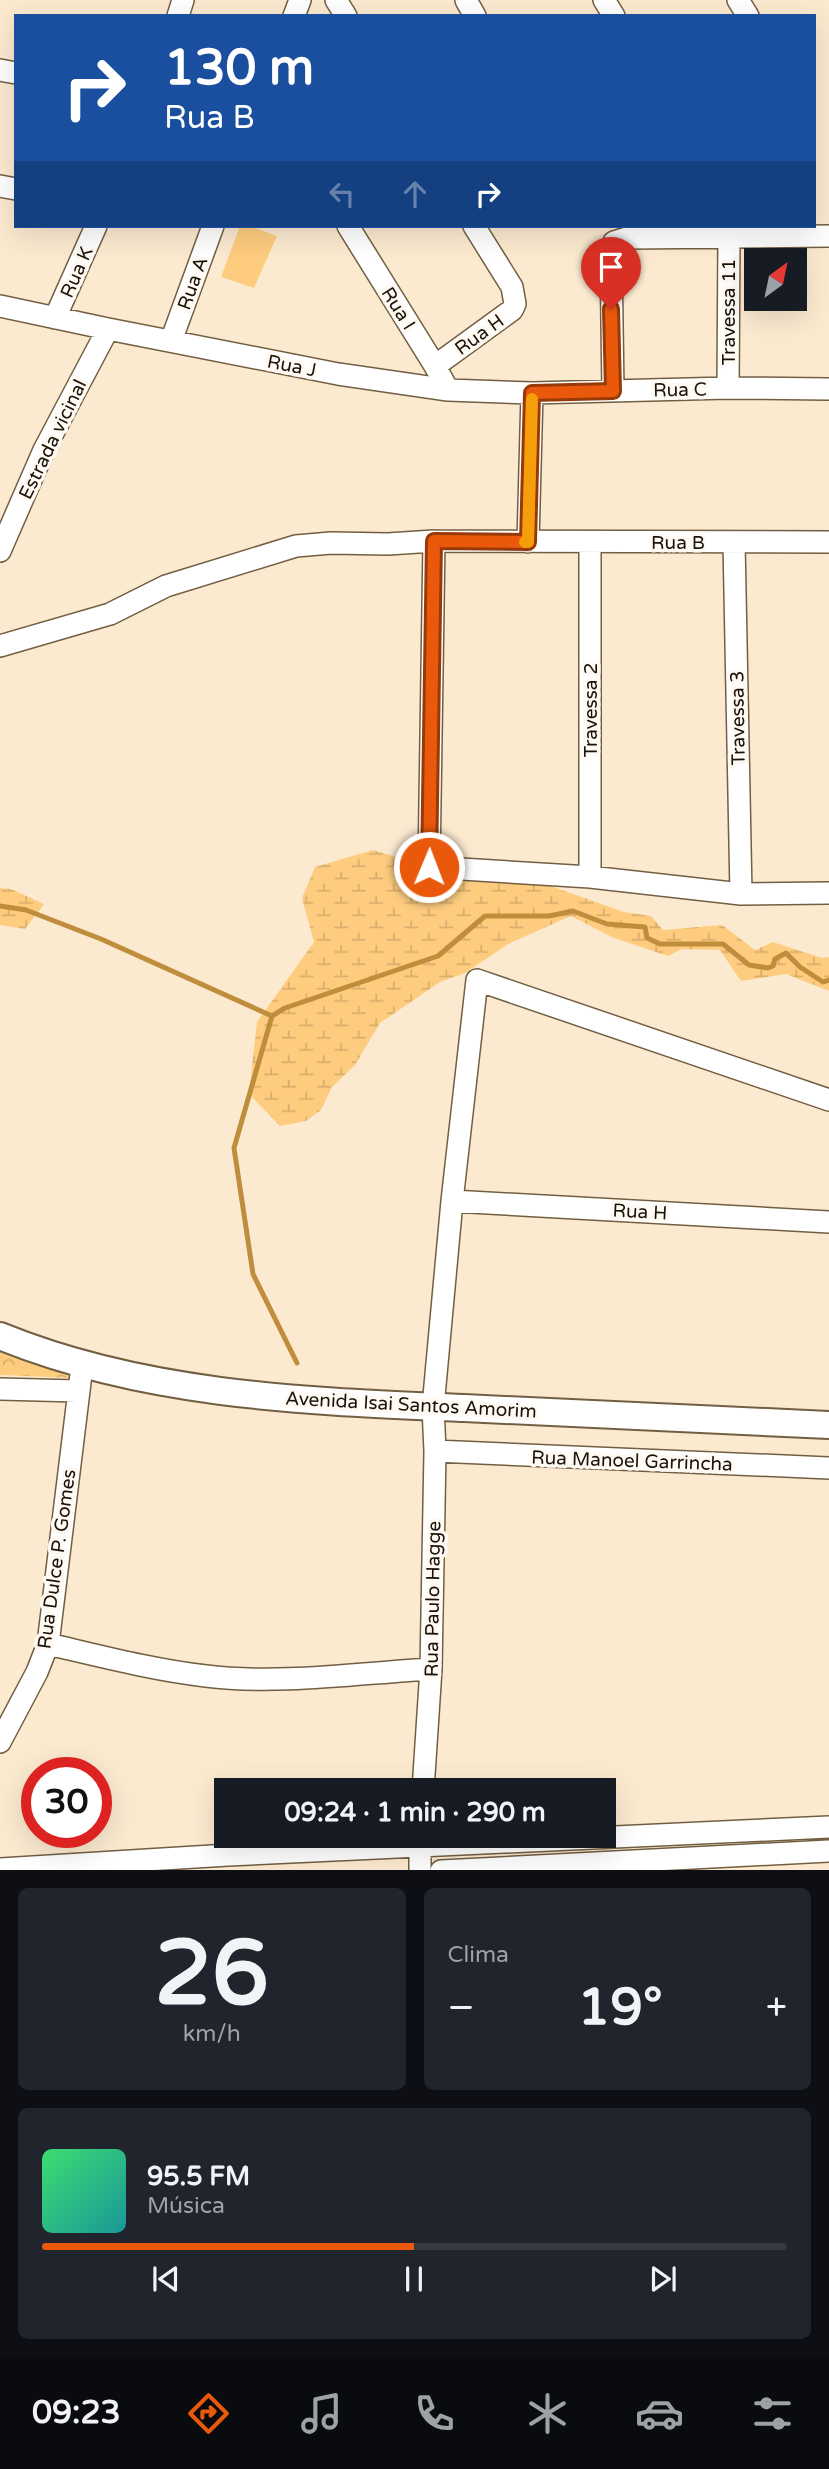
<!DOCTYPE html>
<html lang="pt">
<head>
<meta charset="utf-8">
<style>
	body { margin:0; font-family:"Varela Round",sans-serif; background:#20242c; color:#f1f3f6; height:100vh; display:flex; flex-direction:column; font-size:26px; white-space:nowrap }
	* { box-sizing:border-box; margin:0 }
	p { font-size:23px; color:#9ea1a6 }
	.icon { flex:none; width:38px; height:38px; fill:none; stroke:currentColor; stroke-width:2; stroke-linecap:round; stroke-linejoin:round }
	.map { position:relative; height:1870px; overflow:hidden }
	.details { display:flex; flex-direction:column; gap:18px; padding:18px; background:#0d0f14; flex:1 }
	.details>* { flex:none }
	.guide { position:absolute; left:14px; top:14px; width:802px; height:214px; border-radius:0px; box-shadow:0 7px 28px #0002; background:#1a4fa0; color:#fff; overflow:hidden }
	.needle { width:46px; rotate:33deg }
	.buttons { position:absolute; left:744px; top:248px; display:grid; gap:14px }
	.buttons a { display:grid; place-items:center; width:63px; height:63px; border-radius:0px; background:#171b24; box-shadow:0 7px 28px #0002; font-size:35px }
	.speed { position:absolute; left:21px; top:1757px; display:flex; gap:14px; font-size:35px; font-weight:700; text-align:center }
	.speed>* { display:grid; place-content:center; width:91px; height:91px; border-radius:50%; background:#171b24; box-shadow:0 7px 28px #0002; line-height:1 }
	.speed .limit { border:10px solid #d22; background:#fff; color:#111 }
	.pin { position:absolute; display:grid; place-items:center; width:60px; height:60px; color:#fff; margin:-72px -30px; border-radius:50% 50% 50% 0; rotate:-45deg; box-shadow:0 0 7px #0007 }
	.pin .icon { rotate:45deg }
	.me { position:absolute; width:77px; margin:-38px; rotate:1deg; stroke-linejoin:round; filter:drop-shadow(0 0 5px #0008) }
	.turn { display:flex; align-items:center; gap:24px; height:147px; padding:0 35px; font-size:32px }
	.turn .icon { width:91px; height:91px; stroke-width:2.5 }
	.turn b { display:block; font-size:49px; line-height:60px }
	.lanes { display:flex; align-items:center; height:66px; padding:0 35px; background:#0003; justify-content:center; gap:35px; direction:ltr }
	.lanes .off { opacity:.35 }
	.big { font-size:52px; font-weight:800; line-height:1.1 }
	.details .widget { flex:1; display:flex; flex-direction:column; justify-content:center; gap:10px; min-width:0; padding:0 24px; border-radius:10px; background:#20242c }
	.details .dial { align-items:center; gap:0 }
	.dial b { font-size:91px; line-height:1 }
	.song { display:flex; align-items:center; gap:21px }
	.cover { width:84px; height:84px; border-radius:10px; background:linear-gradient(135deg,hsl(140 70% 55%),hsl(180 70% 35%)) }
	.played { height:7px; border-radius:4px; background:linear-gradient(90deg,#ea580c 50%,#363941 50%) }
	.keys { display:flex; justify-content:space-around; direction:ltr }
	.heat { display:flex; justify-content:space-between; align-items:center; font-size:38px; direction:ltr }
	.details .tiles { flex:1; display:grid; gap:18px; grid-template-columns:1fr 1fr }
	.widget:last-child { grid-column:span 2 }
	.trip { position:absolute; left:214px; top:1778px; width:402px; height:70px; border-radius:0px; background:#171b24; box-shadow:0 7px 28px #0002; font-weight:800; line-height:70px; text-align:center }
	.dock { display:flex; height:112px; justify-content:space-around; align-items:center; background:#090b0e; color:#9ea1a6 }
	.dock .icon { width:49px; height:49px }
	.dock .selected { color:#ea580c }
	.dock b { font-size:32px; color:#f1f3f6 }
	.map>svg:first-child { display:block }
</style>
</head>
<body>
<div class="map">
<svg width="829" height="1871" viewBox="0 0 829 1871">
	<defs>
		<pattern id="wetland-marsh" width="20" height="14" patternUnits="userSpaceOnUse" patternTransform="scale(1.75)"><rect width="20" height="14" fill="#fecc7f"/><path d="M1 5h8M5 5V1M11 12h8M15 12V8" fill="none" stroke="#d9ae6c"/></pattern>
		<pattern id="park-crowns" width="20" height="18" patternUnits="userSpaceOnUse" patternTransform="scale(1.75)"><rect width="20" height="18" fill="#fecc7f"/><path d="M2 6a3 3 0 1 1 6 0M12 15a3 3 0 1 1 6 0" fill="none" stroke="#d9ae6c"/></pattern>
	</defs>
	<rect width="100%" height="100%" fill="#fcead0"/>
	<path fill="url(#wetland-marsh)" d="M 373,850 L 429,867 L 542,883 L 624,912 L 651,916 L 663,930 L 722,925 L 755,950 L 773,942 L 822,958 L 829,957 L 829,991 L 786,974 L 741,981 L 720,950 L 682,949 L 668,956 L 614,938 L 571,916 L 510,943 L 465,973 L 440,982 L 380,1023 L 355,1065 L 332,1087 L 321,1110 L 306,1121 L 280,1126 L 249,1094 L 257,1022 L 314,942 L 302,898 L 315,867 Z
		M 0,888 L 11,889 L 44,904 L 25,929 L 0,925 Z"/>
	<path fill="url(#park-crowns)" d="M 0,1350 L 74,1378 L 0,1375 Z"/>
	<path fill="#fecc7f" d="M 814,81 L 816,81 L 816,194 L 814,194 Z
		M 240,226 L 250,226 L 277,236 L 254,288 L 221,277 Z"/>
	<g fill="none" stroke-linecap="round" stroke-linejoin="round">
		<path stroke="#bf8d3b" stroke-width="5" d="M 0,906 L 26,910 L 101,939 L 272,1016
			M 297,1363 L 253,1274 L 234,1148 L 272,1016 L 285,1008 L 438,956 L 485,916 L 549,916 L 573,911 L 607,924 L 645,927 L 647,938 L 660,944 L 723,944 L 749,965 L 768,968 L 773,966 L 775,959 L 786,953 L 800,967 L 823,982 L 829,980"/>
		<g stroke="#725f42" stroke-width="24">
			<path id="minor" d="M 336,0 L 346,16
				M 466,0 L 475,16
				M 604,0 L 614,16
				M 738,0 L 748,16
				M 178,16 L 183,0
				M 294,16 L 300,0
				M 0,70 L 16,73
				M 0,186 L 16,189
				M 348,226 L 435,366 L 448,390
				M 614,242 L 627,238 L 829,236
				M 0,306 L 108,329 L 338,374 L 448,390 L 532,393 L 728,388 L 829,389
				M 55,318 L 96,226
				M 171,341 L 213,226
				M 435,366 L 512,310 L 515,304 L 512,287 L 474,226
				M 728,388 L 729,237
				M 613,391 L 611,254 L 614,242
				M 434,541 L 429,867 L 590,877 L 741,894 L 829,893
				M 528,542 L 532,393
				M 734,542 L 741,894
				M 590,543 L 590,877
				M 0,551 L 44,450 L 108,329
				M 0,646 L 110,614 L 166,586 L 296,546 L 331,543 L 388,544 L 434,541 L 829,542
				M 452,1201 L 829,1222
				M 0,1389 L 77,1391
				M 435,1451 L 829,1468
				M 48,1644 C 100,1656 153,1670 206,1676 C 276,1685 361,1673 431,1669
				M 0,1742 L 37,1672 L 48,1644 L 82,1366
				M 423,1790 L 431,1669 L 435,1451 L 433,1407 L 452,1201 L 477,980 L 829,1100
				M 0,1869 L 228,1855 L 829,1827
				M 420,1871 L 420,1836
				M 441,1871 L 829,1851"/>
		</g>
		<g stroke="#725f42" stroke-width="30">
			<path id="major" d="M 0,1336 C 147,1396 307,1401 464,1408 C 585,1414 707,1419 829,1425"/>
		</g>
		<use href="#minor" stroke="#fff" stroke-width="21"/>
		<use href="#major" stroke="#fff" stroke-width="26"/>
	</g>
	<g fill="none" stroke-linecap="round" stroke-linejoin="round">
		<g stroke="#983908" stroke-width="18">
			<path id="route" d="M 429,867 L 434,541 L 528,542 L 532,393 L 613,391 L 611,309"/>
		</g>
		<use href="#route" stroke="#ea580c" stroke-width="12"/>
		<path stroke="#f59e0b" stroke-width="12" d="M 525,542 L 528,542 L 532,399"/>
	</g>
	<g text-anchor="middle" stroke-width="7" stroke-linejoin="round" paint-order="stroke">
		<g font-size="19" fill="#1b1308" stroke="#fef9f3">
			<text transform="translate(76 272) rotate(-66)" y="7">Rua K</text>
			<text transform="translate(192 283) rotate(-70)" y="7">Rua A</text>
			<text transform="translate(399 308) rotate(58)" y="7">Rua I</text>
			<text transform="translate(728 312) rotate(-90)" y="7">Travessa 11</text>
			<text transform="translate(479 334) rotate(-36)" y="7">Rua H</text>
			<text transform="translate(292 365) rotate(11)" y="7">Rua J</text>
			<text transform="translate(680 389) rotate(-1)" y="7">Rua C</text>
			<text transform="translate(52 439) rotate(-64)" y="7">Estrada vicinal</text>
			<text x="678" y="549">Rua B</text>
			<text transform="translate(590 710) rotate(-90)" y="7">Travessa 2</text>
			<text transform="translate(737 718) rotate(-91)" y="7">Travessa 3</text>
			<text transform="translate(640 1211) rotate(3)" y="7">Rua H</text>
			<text transform="translate(411 1404) rotate(3)" y="7">Avenida Isai Santos Amorim</text>
			<text transform="translate(632 1460) rotate(2)" y="7">Rua Manoel Garrincha</text>
			<text transform="translate(56 1559) rotate(-82)" y="7">Rua Dulce P. Gomes</text>
			<text transform="translate(432 1599) rotate(-89)" y="7">Rua Paulo Hagge</text>
		</g>
	</g>
</svg>
<div class="buttons">
<a><svg class="needle" viewBox="-14 -14 28 28"><path d="M0-13l5 13h-10z" fill="#e53935"/><path d="M0 13l5-13h-10z" fill="#9ea1a6"/></svg></a>
</div>
<div class="speed"><div class="limit">30</div></div>
<div class="pin" style="left:611px;top:309px;background:#d93025"><svg class="icon" aria-label="arrive" viewBox="0 0 24 24"><path d="M6 21V4h12l-3 4 3 4H6"/></svg></div>
<svg class="me" style="left:429px;top:867px" viewBox="-20 -20 40 40"><circle r="17" fill="#ea580c" stroke="#fff" stroke-width="3"/><path d="M0-11L8 9 0 5-8 9z" fill="#fff"/></svg>
<div class="trip">09:24 · 1 min · 290 m</div>
<div class="guide">
<div class="turn"><svg class="icon" aria-label="right" viewBox="0 0 24 24"><path d="M7 20v-9h11M14 6l5 5-5 5"/></svg><div><b>130 m</b>Rua B</div></div>
<div class="lanes"><svg class="icon off" aria-label="left" viewBox="0 0 24 24"><path d="M17 20v-9H6M10 6l-5 5 5 5"/></svg><svg class="icon off" aria-label="ahead" viewBox="0 0 24 24"><path d="M12 20V5M6 11l6-6 6 6"/></svg><svg class="icon" aria-label="right" viewBox="0 0 24 24"><path d="M7 20v-9h11M14 6l5 5-5 5"/></svg></div>
</div>
</div>
<section class="details">
<div class="tiles">
<div class="widget dial"><b>26</b><p>km/h</p></div>
<div class="widget"><p>Clima</p>
<div class="heat"><a>−</a><b class="big">19°</b><a>+</a></div>
</div>
<div class="widget">
<div class="song"><i class="cover"></i><div><b>95.5 FM</b><p>Música</p></div></div>
<div class="played"></div>
<div class="keys"><svg class="icon" aria-label="previous" viewBox="0 0 24 24"><path d="M18 5L8 12l10 7zM5 5v14"/></svg><svg class="icon" aria-label="pause" viewBox="0 0 24 24"><path d="M8 5v14M16 5v14"/></svg><svg class="icon" aria-label="next" viewBox="0 0 24 24"><path d="M6 5l10 7-10 7zM19 5v14"/></svg></div>
</div>
</div>
</section>
<nav class="dock">
<b>09:23</b>
<svg class="icon selected" aria-label="directions" viewBox="0 0 24 24"><path d="M12 3l9 9-9 9-9-9zM9 14v-3h6M13 9l2 2-2 2"/></svg>
<svg class="icon" aria-label="music" viewBox="0 0 24 24"><path d="M9 18V5l10-2v13"/><circle cx="6" cy="18" r="3"/><circle cx="16" cy="16" r="3"/></svg>
<svg class="icon" aria-label="phone" viewBox="0 0 24 24"><path d="M5 4h4l2 5-3 2q2 4 5 5l2-3 5 2v4C11 20 4 13 5 4z"/></svg>
<svg class="icon" aria-label="climate" viewBox="0 0 24 24"><path d="M12 3v18M4 7l16 10M4 17L20 7"/></svg>
<svg class="icon" aria-label="car" viewBox="0 0 24 24"><path d="M5 17H2v-5l4-1 3-4h7l3 4 3 1v5h-3M9 17h6M6 11h13"/><circle cx="7" cy="17" r="2"/><circle cx="17" cy="17" r="2"/></svg>
<svg class="icon" aria-label="filters" viewBox="0 0 24 24"><path d="M4 7h16M4 17h16"/><circle cx="9" cy="7" r="2"/><circle cx="15" cy="17" r="2"/></svg>
</nav>
</body>
</html>
